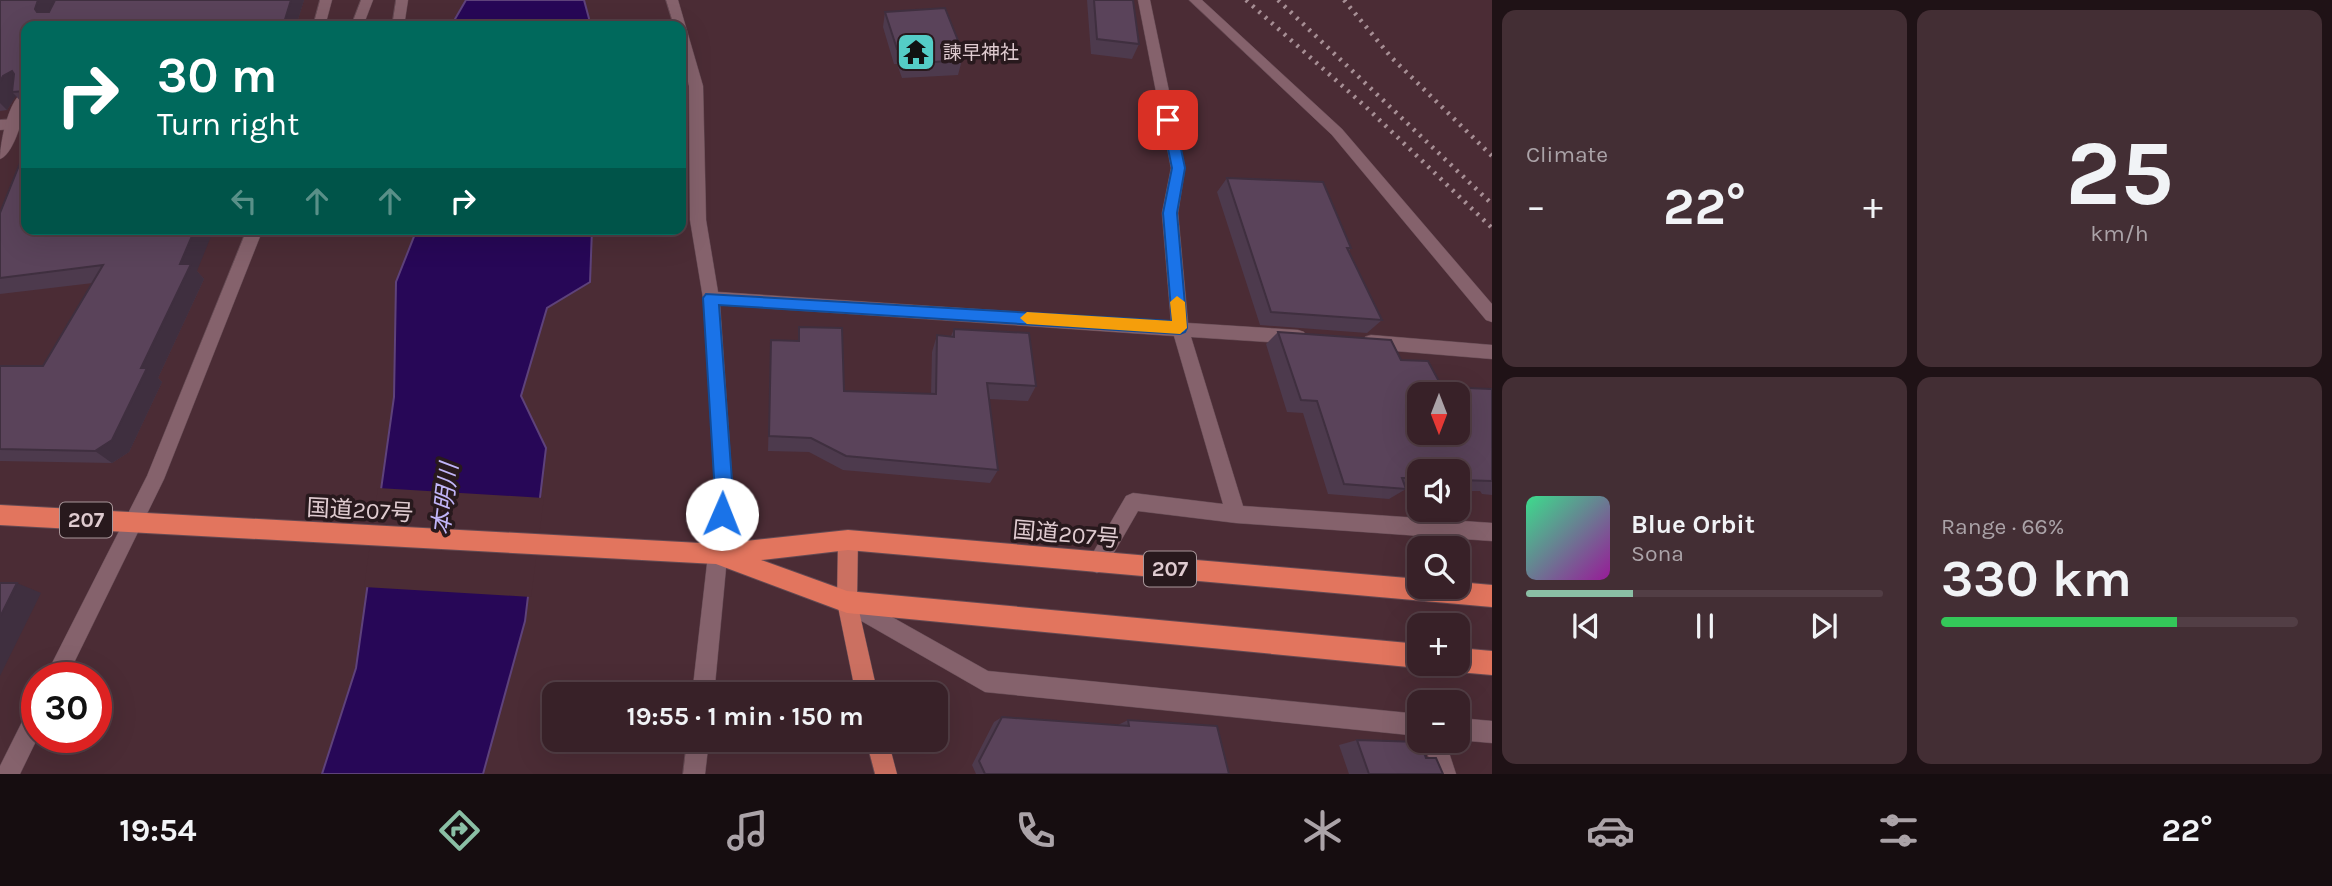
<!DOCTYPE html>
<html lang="en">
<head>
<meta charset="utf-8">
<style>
	body { margin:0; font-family:Karla,"Noto Sans JP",sans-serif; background:#432e34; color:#f1f3f6; height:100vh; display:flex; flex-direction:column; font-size:26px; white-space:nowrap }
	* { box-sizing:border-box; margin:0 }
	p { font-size:23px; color:#aba3a8 }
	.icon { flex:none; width:38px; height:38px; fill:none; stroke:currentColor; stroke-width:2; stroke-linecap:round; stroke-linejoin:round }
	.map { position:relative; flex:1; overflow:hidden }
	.side { display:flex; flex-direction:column; gap:10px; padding:10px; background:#1f1216; width:840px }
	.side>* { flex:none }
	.banner { position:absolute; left:21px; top:21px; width:665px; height:214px; border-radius:14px; box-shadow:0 7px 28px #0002,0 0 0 2px #523e45; background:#00695c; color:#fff; overflow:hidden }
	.needle { width:46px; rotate:180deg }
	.tools { position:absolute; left:1407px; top:382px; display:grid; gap:14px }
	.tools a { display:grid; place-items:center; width:63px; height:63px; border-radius:14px; background:#382128; box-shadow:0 7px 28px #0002,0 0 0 2px #523e45; font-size:35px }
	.speed { position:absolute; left:21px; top:662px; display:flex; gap:14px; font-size:35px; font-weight:700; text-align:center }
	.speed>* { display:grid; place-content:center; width:91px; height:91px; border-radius:50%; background:#382128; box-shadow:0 7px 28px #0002,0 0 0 2px #523e45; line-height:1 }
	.speed .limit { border:10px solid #d22; background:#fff; color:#111 }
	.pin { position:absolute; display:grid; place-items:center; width:60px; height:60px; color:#fff; margin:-30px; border-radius:14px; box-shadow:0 4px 10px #0006 }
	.me { position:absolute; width:77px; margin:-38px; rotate:1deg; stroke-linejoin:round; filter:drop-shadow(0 0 5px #0008) }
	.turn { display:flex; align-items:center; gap:24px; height:147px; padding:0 21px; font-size:32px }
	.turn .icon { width:91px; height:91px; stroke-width:2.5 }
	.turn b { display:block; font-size:49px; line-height:60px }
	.lanes { display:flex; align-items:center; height:66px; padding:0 21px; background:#0003; justify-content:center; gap:35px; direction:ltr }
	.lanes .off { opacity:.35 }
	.big { font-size:52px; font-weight:700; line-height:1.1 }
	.side .widget { flex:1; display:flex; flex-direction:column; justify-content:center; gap:10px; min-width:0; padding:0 24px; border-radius:14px; background:#432e34 }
	.side .dial { align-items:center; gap:0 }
	.dial b { font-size:91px; line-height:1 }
	.song { display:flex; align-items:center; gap:21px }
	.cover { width:84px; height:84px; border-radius:10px; background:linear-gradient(135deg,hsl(150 70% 55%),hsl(300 70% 35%)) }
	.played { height:7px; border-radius:4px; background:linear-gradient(90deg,#8abfa5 30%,#523e45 30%) }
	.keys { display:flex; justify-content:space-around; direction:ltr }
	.heat { display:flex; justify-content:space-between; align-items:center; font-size:38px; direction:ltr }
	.charge { height:10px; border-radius:5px; background:linear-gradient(90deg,#34c759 66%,#523e45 0) }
	.side .tiles { flex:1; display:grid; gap:10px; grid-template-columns:repeat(2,1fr) }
	.trip { position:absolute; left:542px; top:682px; width:406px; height:70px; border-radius:14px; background:#382128; box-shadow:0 7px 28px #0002,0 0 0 2px #523e45; font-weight:700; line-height:70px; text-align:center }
	.tab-bar { display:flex; height:112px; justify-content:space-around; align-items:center; background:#160d10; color:#aba3a8 }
	.tab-bar .icon { width:49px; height:49px }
	.tab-bar .active { color:#8abfa5 }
	.tab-bar b { font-size:32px; color:#f1f3f6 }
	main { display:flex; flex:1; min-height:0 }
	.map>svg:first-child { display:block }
</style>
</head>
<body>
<main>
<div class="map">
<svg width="1492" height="774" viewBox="0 0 1492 774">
	<rect width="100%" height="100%" fill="#4b2c35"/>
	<path fill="#270757" stroke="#5e427b" stroke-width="2" d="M 466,0 L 584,0 L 591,26 L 451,26 Z
		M 417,229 L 592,229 L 590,282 L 547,308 L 521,396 L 546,448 L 525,621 L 483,774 L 322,774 L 356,668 L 394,397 L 396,282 Z"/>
	<path fill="#4b2c35" d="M 378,488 L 544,498 L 531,597 L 364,587 Z"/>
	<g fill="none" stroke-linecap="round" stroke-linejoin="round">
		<g stroke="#644a53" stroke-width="1">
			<path id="service" d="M 361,0 L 373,0 L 363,26 L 351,26 Z
				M 396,0 L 408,0 L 404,26 L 392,26 Z"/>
		</g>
		<g stroke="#644a53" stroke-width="1">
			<path id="minor" d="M 320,0 L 332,0 L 325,26 L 313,26 Z
				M 666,0 L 678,0 L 703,86 L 706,220 L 718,292 L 1171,322 L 1162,213 L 1171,168 L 1138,0 L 1150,0 L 1185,168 L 1178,213 L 1188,323 L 1298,330 L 1304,332 L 1306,337 L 1304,342 L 1298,344 L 1191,337 L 1243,506 L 1492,523 L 1492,541 L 1236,523 L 1138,511 L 1104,570 L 1097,573 L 1090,570 L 1087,563 L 1126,496 L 1133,493 L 1223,504 L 1174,336 L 720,305 L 733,494 L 714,695 L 692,695 L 715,494 L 703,298 L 690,220 L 689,86 L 681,53 L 681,26 L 674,26 Z
				M 1189,0 L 1202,0 L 1342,129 L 1492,304 L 1492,322 L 1486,320 L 1332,135 Z
				M 26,118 L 26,128 L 0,130 L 0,120 Z
				M 247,229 L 263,229 L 164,479 L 67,677 L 45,677 L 147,476 Z
				M 1371,335 L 1492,345 L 1492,359 L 1371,349 L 1365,347 L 1363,342 L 1365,337 Z
				M 851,594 L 988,671 L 1419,714 L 1419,736 L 985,692 L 844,611 L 841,604 L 844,597 Z
				M 37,705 L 38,737 L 20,774 L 0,774 L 0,766 L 29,708 Z
				M 1458,718 L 1492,721 L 1492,743 L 1458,740 Z
				M 687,740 L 709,740 L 705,774 L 683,774 Z
				M 1423,740 L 1445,740 L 1456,774 L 1434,774 Z"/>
		</g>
		<g stroke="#644a53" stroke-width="1">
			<path id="tertiary" d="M 26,90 C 27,105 16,153 0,159 C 0,142 9,96 26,90 Z"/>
		</g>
		<g stroke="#644a53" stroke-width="1">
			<path id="primary" d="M 848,531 L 855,533 L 858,540 L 857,602 L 878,695 L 856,695 L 837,602 L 838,540 L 841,533 Z
				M 866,740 L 888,740 L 897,774 L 875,774 Z"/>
		</g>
		<g stroke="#644a53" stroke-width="2">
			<path id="trunk" d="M 0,505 L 718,544 L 848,530 L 1419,579 L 1419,586 L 1458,586 L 1458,582 L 1492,585 L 1492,607 L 848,550 L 761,560 L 847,591 L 1419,644 L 1419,663 L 1428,663 L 1419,668 L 847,613 L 716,564 L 0,525 Z
				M 1458,648 L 1492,651 L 1492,675 L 1458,672 L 1450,668 L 1448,663 L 1458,663 Z"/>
		</g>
		<use href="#service" fill="#85626c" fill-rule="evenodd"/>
		<use href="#minor" fill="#85626c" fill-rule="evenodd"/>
		<use href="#tertiary" fill="#85626c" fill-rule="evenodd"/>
		<use href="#primary" fill="#cb7061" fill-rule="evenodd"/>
		<use href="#trunk" fill="#e2755e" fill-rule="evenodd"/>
		<path stroke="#a78f95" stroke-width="4.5" stroke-dasharray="2.5 6" stroke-linecap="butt" d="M 1246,0 L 1366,107 L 1492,228
			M 1278,0 L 1492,204
			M 1344,0 L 1391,57 L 1492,156"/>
	</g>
	<path fill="#4d3a4d" d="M 0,0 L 304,0 L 296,26 L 26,26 L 26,108 L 16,96 L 7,110 L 0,111 Z
		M 1087,0 L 1133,0 L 1139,44 L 1132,59 L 1091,54 Z
		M 885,12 L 961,48 L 960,53 L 962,60 L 958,75 L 902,78 L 897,64 L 894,64 L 883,27 Z
		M 1227,178 L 1351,248 L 1349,251 L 1382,320 L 1367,333 L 1260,325 L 1217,192 Z
		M 0,213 L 197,271 L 204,279 L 158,378 L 162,382 L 129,452 L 112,463 L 0,461 L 0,366 L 43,366 L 93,283 L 0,294 Z
		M 799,327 L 844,391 L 931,394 L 932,352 L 937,335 L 951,336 L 954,329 L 1036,386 L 1028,401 L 989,399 L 998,470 L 990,483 L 843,470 L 809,452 L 768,451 L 771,340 L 798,341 Z
		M 1278,332 L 1401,360 L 1442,387 L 1492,389 L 1492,495 L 1482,494 L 1480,491 L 1458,491 L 1458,471 L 1419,471 L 1419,489 L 1406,489 L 1389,499 L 1328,494 L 1303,413 L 1287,412 L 1266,344 Z
		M 1002,717 L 1118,725 L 1128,720 L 1229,774 L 976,774 L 972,765 L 994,722 Z
		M 1357,740 L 1426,758 L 1443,774 L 1349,774 L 1339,745 Z"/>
	<path fill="#3f2f3f" d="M 38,0 L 58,0 L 48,25 L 35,9 Z
		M 291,0 L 304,0 L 296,26 L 283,26 Z
		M 12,71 L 26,87 L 12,92 L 16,96 L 7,110 L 0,103 L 0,82 L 3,76 Z
		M 195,229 L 214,229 L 197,271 L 204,279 L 158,378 L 162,382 L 129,452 L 112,463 L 95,451 L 141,368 L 180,264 Z
		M 17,583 L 41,593 L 0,676 L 0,617 Z"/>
	<path fill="#5a435a" stroke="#3f2f3f" stroke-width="2" fill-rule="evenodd" d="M 0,0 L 38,0 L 35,9 L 37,12 L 49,12 L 55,0 L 291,0 L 283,26 L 26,26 L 26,91 L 12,92 L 14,74 L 12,71 L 3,76 L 0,82 Z
		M 1094,0 L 1133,0 L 1139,44 L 1097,39 Z
		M 945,8 L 961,48 L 958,48 L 962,60 L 905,64 L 900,49 L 897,49 L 885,12 Z
		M 26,148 L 26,229 L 195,229 L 180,264 L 191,264 L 141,368 L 147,368 L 112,440 L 95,451 L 0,449 L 0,366 L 43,366 L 103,265 L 0,278 L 0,213 Z
		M 1227,178 L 1323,182 L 1351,248 L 1347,248 L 1382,320 L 1271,312 Z
		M 799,327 L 842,328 L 844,391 L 936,394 L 937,335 L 954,337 L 954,329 L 1029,333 L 1036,386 L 987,383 L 998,470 L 846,456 L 811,438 L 769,436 L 771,340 L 799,341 Z
		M 1278,332 L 1391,340 L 1401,360 L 1428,361 L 1442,387 L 1492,389 L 1492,481 L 1458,480 L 1458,471 L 1419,471 L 1419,478 L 1402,478 L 1406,489 L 1344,484 L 1317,401 L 1301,400 ZM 1419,394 L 1458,394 L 1458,432 L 1419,432 Z
		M 0,583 L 17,583 L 0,617 Z
		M 1002,717 L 1129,726 L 1128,720 L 1217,726 L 1229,774 L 985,774 L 979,761 Z
		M 1357,740 L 1420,742 L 1426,758 L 1436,758 L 1443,774 L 1369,774 Z"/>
	<path fill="#1a73e8" stroke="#114b97" stroke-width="2" d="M 1168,116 L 1175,120 L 1185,168 L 1177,213 L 1187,328 L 1185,332 L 1180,334 L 719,305 L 733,494 L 728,520 L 722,522 L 716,520 L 713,514 L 715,494 L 703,298 L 706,294 L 1172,321 L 1163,213 L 1172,168 L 1162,120 Z"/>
	<path fill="#f59e0b" d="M 1177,296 L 1185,302 L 1187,328 L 1180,334 L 1027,324 L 1020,318 L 1027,312 L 1172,321 L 1170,302 Z"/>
	<defs>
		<g id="temple-square" transform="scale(2.0125)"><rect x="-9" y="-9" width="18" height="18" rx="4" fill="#54cdc7" stroke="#28191d"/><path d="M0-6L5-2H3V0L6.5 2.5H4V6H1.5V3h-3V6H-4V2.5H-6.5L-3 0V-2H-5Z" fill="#111"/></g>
	</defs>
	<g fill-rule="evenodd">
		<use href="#temple-square" x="916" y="52"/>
	</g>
	<g text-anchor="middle" stroke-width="7" stroke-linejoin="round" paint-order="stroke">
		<g font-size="19" fill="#dfcbd0" stroke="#28191d" text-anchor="start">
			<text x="943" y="59">諫早神社</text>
		</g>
		<g fill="#28191d" stroke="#a8969a" stroke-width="2">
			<rect x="60" y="502.5" width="52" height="35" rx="5"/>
			<rect x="1144" y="551.5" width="52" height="35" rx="5"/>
		</g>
		<g font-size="21" font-weight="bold" fill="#dfcbd0">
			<text x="86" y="527">207</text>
			<text x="1170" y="576">207</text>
		</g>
		<g font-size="23" fill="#dfcbd0" stroke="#28191d">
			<text transform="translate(360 510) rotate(3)" y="8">国道207号</text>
			<text transform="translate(1066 534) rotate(5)" y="8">国道207号</text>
		</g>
		<g font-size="24" font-style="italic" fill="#c1b5f8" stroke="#28191d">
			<text transform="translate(445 499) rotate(-83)" y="8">本明川</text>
		</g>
	</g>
</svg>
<div class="tools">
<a><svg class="needle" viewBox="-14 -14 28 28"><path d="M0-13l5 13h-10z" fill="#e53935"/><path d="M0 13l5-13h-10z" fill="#aba3a8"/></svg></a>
<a><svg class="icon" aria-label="sound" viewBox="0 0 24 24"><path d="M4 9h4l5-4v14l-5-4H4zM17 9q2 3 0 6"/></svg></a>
<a><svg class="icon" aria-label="search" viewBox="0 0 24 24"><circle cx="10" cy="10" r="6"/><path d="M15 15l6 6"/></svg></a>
<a>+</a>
<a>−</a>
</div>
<div class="speed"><div class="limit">30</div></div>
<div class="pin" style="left:1168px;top:120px;background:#d93025"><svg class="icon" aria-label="arrive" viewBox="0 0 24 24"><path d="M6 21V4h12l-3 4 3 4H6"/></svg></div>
<svg class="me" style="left:722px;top:514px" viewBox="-20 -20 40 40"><circle r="19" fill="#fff"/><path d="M0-13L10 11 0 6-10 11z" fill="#1a73e8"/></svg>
<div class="trip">19:55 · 1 min · 150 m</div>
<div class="banner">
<div class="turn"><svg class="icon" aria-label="right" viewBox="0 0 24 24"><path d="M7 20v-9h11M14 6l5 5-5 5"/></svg><div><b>30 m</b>Turn right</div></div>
<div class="lanes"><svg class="icon off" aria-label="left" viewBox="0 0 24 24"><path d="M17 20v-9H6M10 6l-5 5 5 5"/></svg><svg class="icon off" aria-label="ahead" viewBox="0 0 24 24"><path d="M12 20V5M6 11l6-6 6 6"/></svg><svg class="icon off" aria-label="ahead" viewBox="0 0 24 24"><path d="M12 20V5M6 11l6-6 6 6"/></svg><svg class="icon" aria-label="right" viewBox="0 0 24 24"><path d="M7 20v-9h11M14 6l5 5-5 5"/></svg></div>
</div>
</div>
<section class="side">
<div class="tiles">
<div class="widget"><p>Climate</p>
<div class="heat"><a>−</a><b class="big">22°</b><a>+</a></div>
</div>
<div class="widget dial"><b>25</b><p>km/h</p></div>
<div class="widget">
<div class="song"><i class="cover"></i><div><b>Blue Orbit</b><p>Sona</p></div></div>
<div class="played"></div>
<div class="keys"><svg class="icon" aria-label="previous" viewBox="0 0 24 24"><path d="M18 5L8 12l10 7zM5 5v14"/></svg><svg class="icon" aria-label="pause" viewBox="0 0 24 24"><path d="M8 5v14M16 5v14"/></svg><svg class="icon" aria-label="next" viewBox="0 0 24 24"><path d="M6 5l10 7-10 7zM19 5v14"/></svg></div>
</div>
<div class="widget"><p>Range · 66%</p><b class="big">330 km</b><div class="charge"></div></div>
</div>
</section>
</main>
<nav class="tab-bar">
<b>19:54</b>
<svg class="icon active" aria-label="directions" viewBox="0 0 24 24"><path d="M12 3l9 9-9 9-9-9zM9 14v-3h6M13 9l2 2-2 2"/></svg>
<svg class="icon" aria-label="music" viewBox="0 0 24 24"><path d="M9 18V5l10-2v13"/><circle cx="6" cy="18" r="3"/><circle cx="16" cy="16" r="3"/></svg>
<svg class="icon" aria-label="phone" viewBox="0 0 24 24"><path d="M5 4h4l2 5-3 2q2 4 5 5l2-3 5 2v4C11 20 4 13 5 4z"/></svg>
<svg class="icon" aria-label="climate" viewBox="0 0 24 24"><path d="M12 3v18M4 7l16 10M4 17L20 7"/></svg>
<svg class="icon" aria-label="car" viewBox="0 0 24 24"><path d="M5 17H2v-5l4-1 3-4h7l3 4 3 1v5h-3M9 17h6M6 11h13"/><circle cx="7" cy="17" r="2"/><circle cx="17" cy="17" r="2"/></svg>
<svg class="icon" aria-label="filters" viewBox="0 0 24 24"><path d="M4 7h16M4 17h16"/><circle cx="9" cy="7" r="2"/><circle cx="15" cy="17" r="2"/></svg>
<b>22°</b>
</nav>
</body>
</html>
